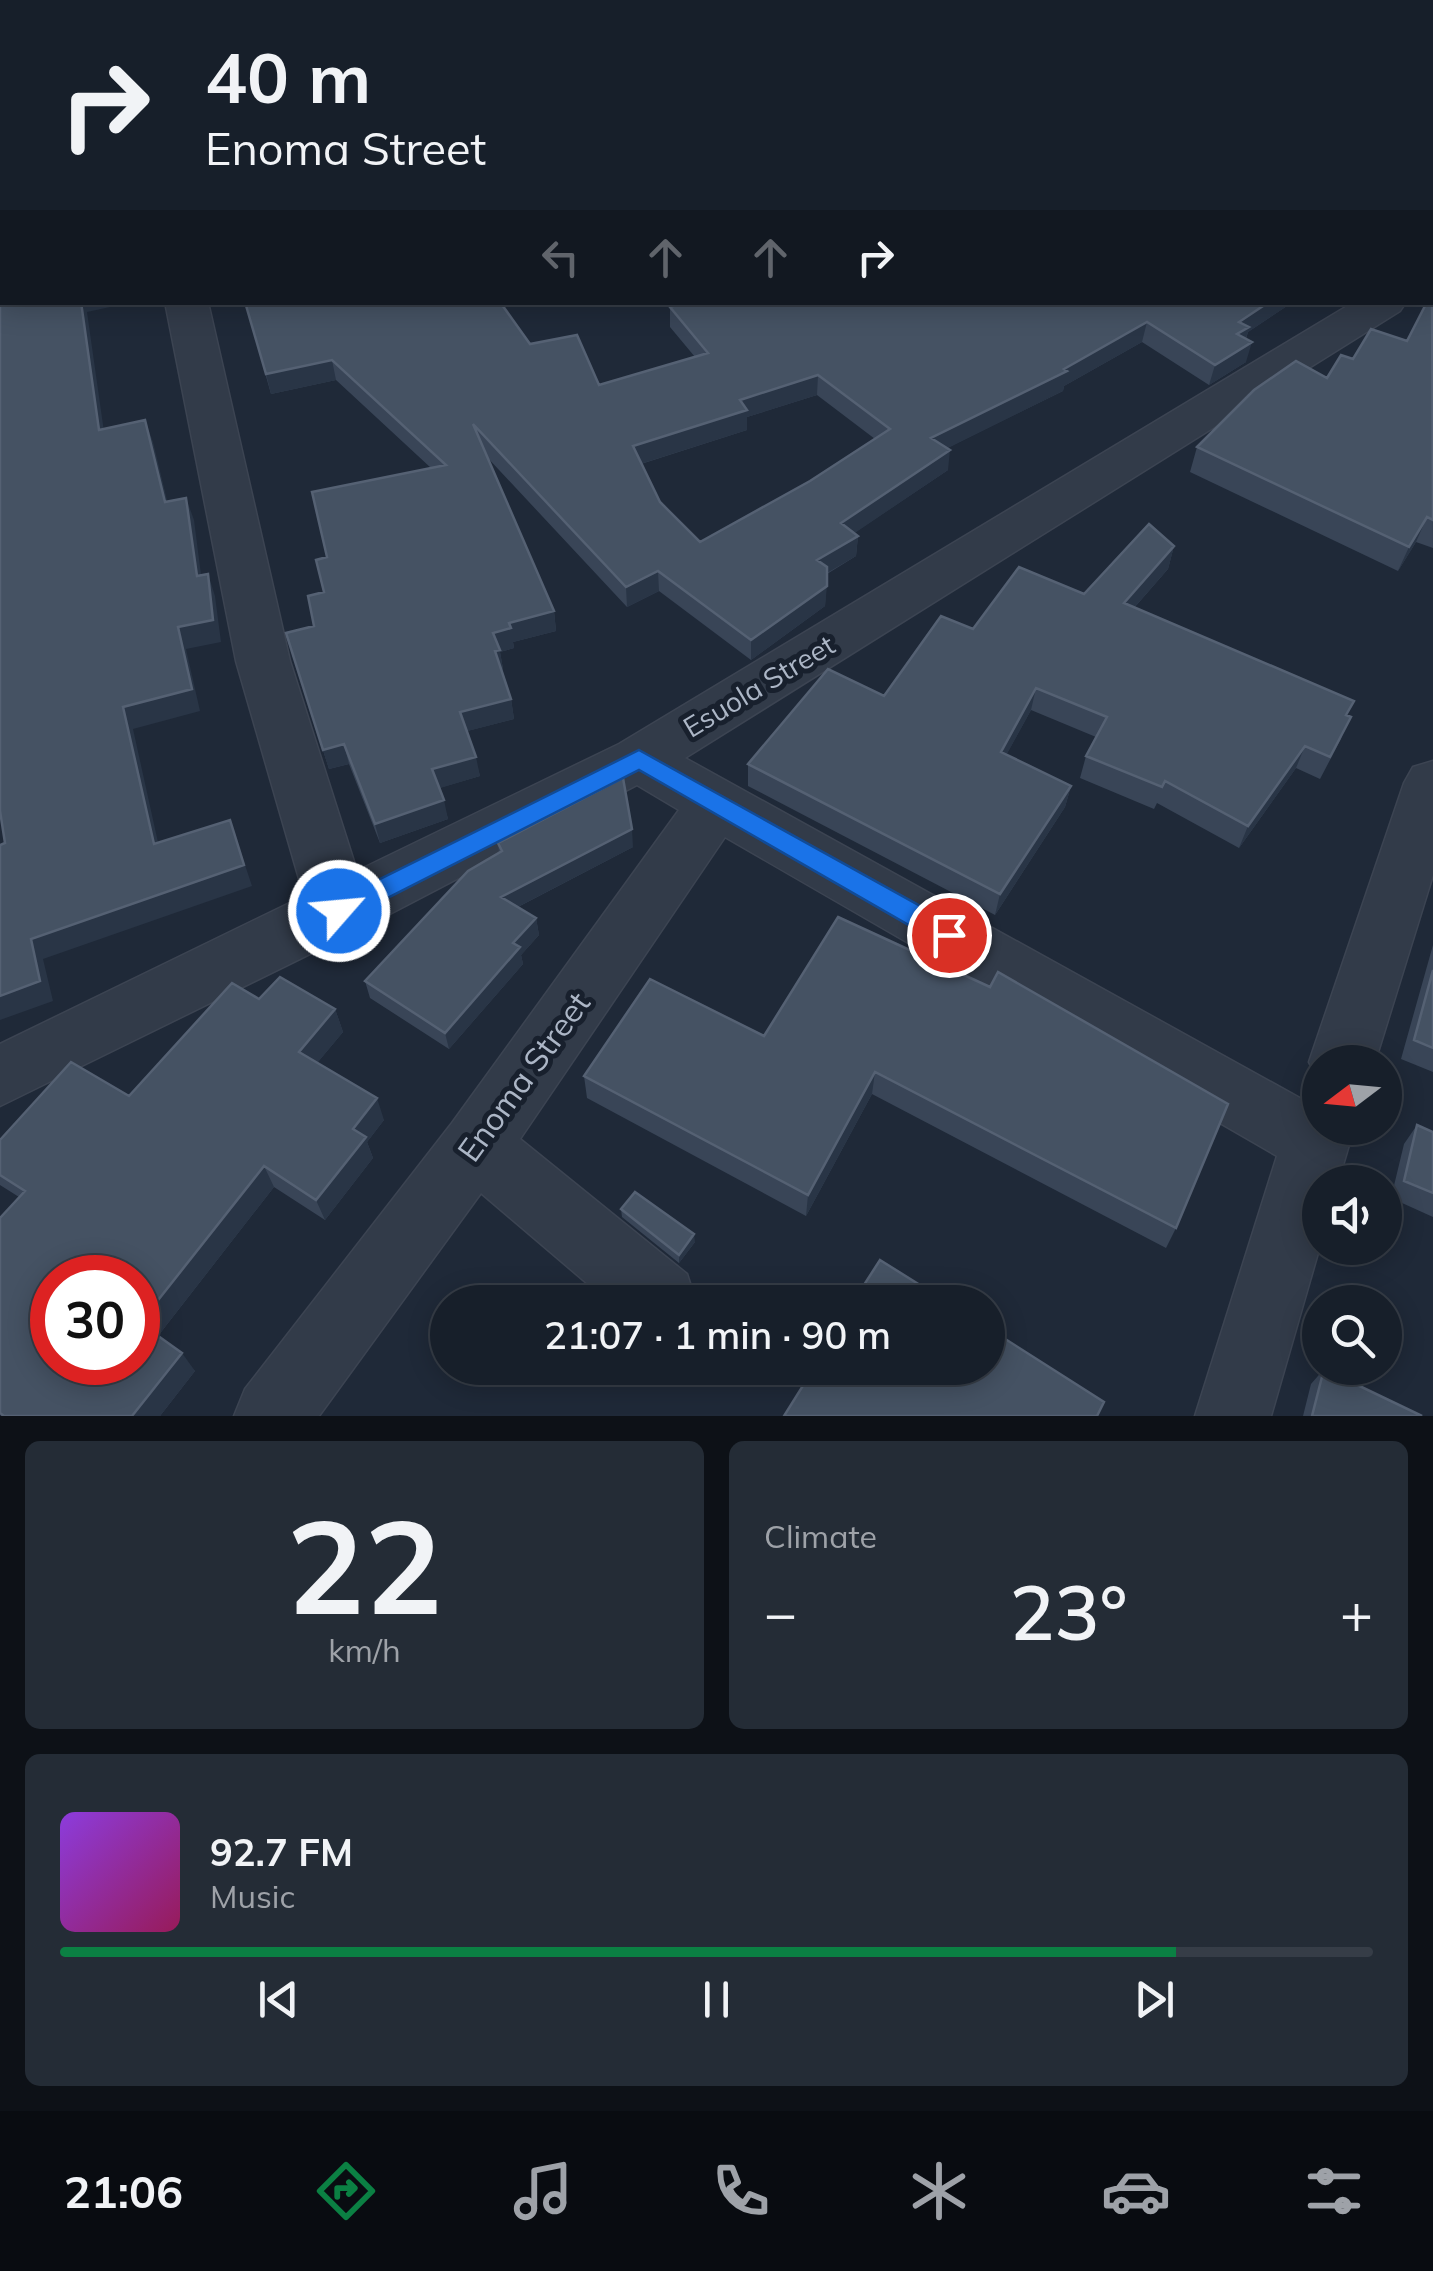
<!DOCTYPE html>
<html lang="en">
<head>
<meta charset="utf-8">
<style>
	body { margin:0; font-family:Mulish,sans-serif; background:#242c36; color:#f1f3f6; height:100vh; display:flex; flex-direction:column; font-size:38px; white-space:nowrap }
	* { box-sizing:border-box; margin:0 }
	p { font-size:32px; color:#9ea2a8 }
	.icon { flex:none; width:55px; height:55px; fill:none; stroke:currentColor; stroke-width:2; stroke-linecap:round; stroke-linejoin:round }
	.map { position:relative; height:1416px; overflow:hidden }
	.side { display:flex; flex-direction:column; gap:25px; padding:25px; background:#0d1117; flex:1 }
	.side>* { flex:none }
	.top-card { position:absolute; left:0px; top:0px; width:1435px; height:305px; box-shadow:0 5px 25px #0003,0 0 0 2px #363d47; background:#171f2a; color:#f1f3f6; overflow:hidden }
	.needle { width:65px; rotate:254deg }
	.fabs { position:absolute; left:1302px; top:1045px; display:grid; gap:20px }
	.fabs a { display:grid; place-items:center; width:100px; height:100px; border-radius:50%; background:#171f2a; box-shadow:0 5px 25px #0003,0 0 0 2px #363d47; font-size:50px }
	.speed { position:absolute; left:30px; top:1255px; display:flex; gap:20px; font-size:50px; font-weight:700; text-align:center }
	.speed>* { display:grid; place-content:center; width:130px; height:130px; border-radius:50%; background:#171f2a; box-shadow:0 5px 25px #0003,0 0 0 2px #363d47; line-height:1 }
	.speed .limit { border:15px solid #d22; background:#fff; color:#111 }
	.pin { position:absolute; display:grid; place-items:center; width:85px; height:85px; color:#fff; margin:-42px; border:5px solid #fff; border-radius:50%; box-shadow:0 2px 10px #0007 }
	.me { position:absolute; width:110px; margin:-55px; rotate:63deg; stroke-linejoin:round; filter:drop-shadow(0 0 8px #0008) }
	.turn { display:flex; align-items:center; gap:35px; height:210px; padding:0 40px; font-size:45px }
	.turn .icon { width:130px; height:130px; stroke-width:2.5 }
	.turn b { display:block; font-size:70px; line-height:85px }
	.lanes { display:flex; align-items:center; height:95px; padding:0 40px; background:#0003; justify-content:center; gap:50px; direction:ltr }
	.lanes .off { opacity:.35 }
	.big { font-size:75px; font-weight:600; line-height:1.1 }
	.side .tile { flex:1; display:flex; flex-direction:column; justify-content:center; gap:15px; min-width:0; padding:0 35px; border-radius:15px; background:#242c36 }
	.side .dial { align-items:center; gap:0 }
	.dial b { font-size:130px; line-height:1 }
	.song { display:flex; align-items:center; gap:30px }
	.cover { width:120px; height:120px; border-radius:15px; background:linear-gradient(135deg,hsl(270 70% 55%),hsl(330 70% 35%)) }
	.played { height:10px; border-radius:5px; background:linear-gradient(90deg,#0b8043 85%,#363d47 85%) }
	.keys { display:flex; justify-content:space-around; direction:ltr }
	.heat { display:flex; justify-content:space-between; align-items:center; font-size:55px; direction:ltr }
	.side .tiles { flex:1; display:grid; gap:25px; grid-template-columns:1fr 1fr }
	.tile:last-child { grid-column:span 2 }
	.trip { position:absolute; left:430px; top:1285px; width:575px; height:100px; border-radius:50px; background:#171f2a; box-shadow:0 5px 25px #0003,0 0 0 2px #363d47; font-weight:600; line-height:100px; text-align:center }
	.tab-bar { display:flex; height:160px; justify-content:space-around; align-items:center; background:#090c11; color:#9ea2a8 }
	.tab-bar .icon { width:70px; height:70px }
	.tab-bar .selected { color:#0b8043 }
	.tab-bar b { font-size:45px; color:#f1f3f6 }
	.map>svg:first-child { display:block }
</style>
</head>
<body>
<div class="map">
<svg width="1433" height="1416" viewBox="0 0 1433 1416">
	<rect width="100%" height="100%" fill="#1f2938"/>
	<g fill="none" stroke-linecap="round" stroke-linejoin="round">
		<g stroke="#3c4452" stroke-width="3">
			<path id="minor" d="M 521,0 L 562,0 L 563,2 L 523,2 Z
				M 1432,275 L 1433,276 L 1433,302 L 1432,302 Z
				M 165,302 L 208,302 L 290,661 L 357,871 L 619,744 L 1354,302 L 1406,302 L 1400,311 L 685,758 L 1307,1102 L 1320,1097 L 1320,1128 L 1354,1128 L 1338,1182 L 1320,1182 L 1320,1246 L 1271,1416 L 1195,1416 L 1277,1156 L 725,837 L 520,1139 L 687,1274 L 696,1302 L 609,1302 L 481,1193 L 319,1416 L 234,1416 L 245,1389 L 452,1123 L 679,810 L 637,785 L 361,929 L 0,1106 L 0,1044 L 304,896 L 236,661 Z
				M 1433,761 L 1433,875 L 1375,1062 L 1320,1062 L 1320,1083 L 1309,1062 L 1404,783 L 1413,767 Z"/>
		</g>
		<use href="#minor" fill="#323b49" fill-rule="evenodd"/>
	</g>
	<path fill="#394557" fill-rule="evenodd" d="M 0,0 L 281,0 L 275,2 L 2,2 Z
		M 641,0 L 1256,0 L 1254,1 L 1258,2 L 654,2 Z
		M 1432,300 L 1433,548 L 1416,542 L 1398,571 L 1190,472 L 1197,447 L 1327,378 L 1353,359 L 1407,341 Z
		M 245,302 L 530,344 L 599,385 L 695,357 L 670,327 L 670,307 L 1293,302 L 1248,332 L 1246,339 L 1246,362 L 1209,385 L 1142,342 L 1064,386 L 1063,391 L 947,448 L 948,470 L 854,533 L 858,536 L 856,556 L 827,574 L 825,606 L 751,660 L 659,591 L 627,607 L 486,456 L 554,611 L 556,631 L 513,642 L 514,648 L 500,652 L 503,669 L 501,670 L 511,699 L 514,719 L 467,731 L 480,776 L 439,788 L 448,819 L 380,843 L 349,764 L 329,769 L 286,633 L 314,626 L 324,592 L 327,557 L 431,468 L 336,380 L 271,394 ZM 817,395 L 875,439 L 810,481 L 700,542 L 660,502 L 641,464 L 747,430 L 747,417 Z
		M 1174,546 L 1168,569 L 1134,608 L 1347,716 L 1341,739 L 1320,779 L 1296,768 L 1239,848 L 1157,803 L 1154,809 L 1080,778 L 1086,756 L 1096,737 L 1031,710 L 1006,755 L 1071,786 L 1065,807 L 995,915 L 748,786 L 748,764 L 884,696 L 973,629 L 1084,594 Z
		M 498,843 L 633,847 L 518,907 L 536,918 L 539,935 L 521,955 L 523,964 L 449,1049 L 370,998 L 365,981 L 499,853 Z
		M 838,917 L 1176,1228 L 1166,1248 L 872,1094 L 806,1216 L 587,1098 L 584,1076 L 764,1036 Z
		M 1433,945 L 1433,1072 L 1401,1059 Z
		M 259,999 L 335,1009 L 343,1032 L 317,1063 L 384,1120 L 367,1142 L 373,1158 L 325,1220 L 274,1187 L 158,1336 L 195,1371 L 160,1416 L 1,1416 L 0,1218 L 19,1197 L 0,1185 L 0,1140 L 129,1096 Z
		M 1417,1125 L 1433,1132 L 1433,1217 L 1391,1198 L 1404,1144 Z
		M 621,1209 L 695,1242 L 679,1263 L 622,1217 Z
		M 1324,1369 L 1422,1416 L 1303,1416 L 1311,1384 Z"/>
	<path fill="#293546" d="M 177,0 L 198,0 L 198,2 L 171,2 Z
		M 230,0 L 281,0 L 275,2 L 224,2 Z
		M 2,80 L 2,103 L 0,104 L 0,81 Z
		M 0,180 L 2,180 L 2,203 L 0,203 Z
		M 81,302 L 124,302 L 124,304 L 87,312 L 107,453 L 99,430 Z
		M 1269,302 L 1293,302 L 1248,332 L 1243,347 L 1231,354 L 1239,322 Z
		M 1147,322 L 1142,342 L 1064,386 L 1063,391 L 928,458 L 931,438 L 1064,369 Z
		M 1252,342 L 1246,362 L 1209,385 L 1215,365 Z
		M 332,360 L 336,380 L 271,394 L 266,374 Z
		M 818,375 L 817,395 L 747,417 L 747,430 L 634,466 L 633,446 L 740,400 Z
		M 145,420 L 153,442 L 173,525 L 165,502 Z
		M 950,450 L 948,470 L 840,543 L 841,523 Z
		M 186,498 L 194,520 L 204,598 L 197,576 Z
		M 1427,517 L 1416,542 L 1398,571 L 1409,547 Z
		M 858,536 L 856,556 L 815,580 L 817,560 Z
		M 1174,546 L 1168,569 L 1118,626 L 1124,603 Z
		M 658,571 L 659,591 L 627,607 L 626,587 Z
		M 208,574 L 215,596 L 221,642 L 186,649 L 200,711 L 133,729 L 163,865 L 154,844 L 123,707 L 178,627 Z
		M 827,586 L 825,606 L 751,660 L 751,640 Z
		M 554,611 L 556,631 L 513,642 L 514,648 L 500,652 L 503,669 L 498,671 L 493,633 L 509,623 Z
		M 1036,688 L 1031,710 L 996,774 L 1001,752 Z
		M 511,699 L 514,719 L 464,732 L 460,712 Z
		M 344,744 L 349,764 L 329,769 L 323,750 Z
		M 1305,746 L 1296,768 L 1239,848 L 1248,826 Z
		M 476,757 L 480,776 L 437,789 L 432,769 Z
		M 1071,786 L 1065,807 L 995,915 L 1000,894 Z
		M 444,800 L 448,819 L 380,843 L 375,824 Z
		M 230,820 L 252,886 L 43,959 L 53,1001 L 0,1020 L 0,996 L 31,939 Z
		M 632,829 L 633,847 L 504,914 L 501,897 Z
		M 536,918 L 539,935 L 521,955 L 523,964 L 449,1049 L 445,1033 L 513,943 Z
		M 335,1009 L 343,1032 L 308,1074 L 299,1052 Z
		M 875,1072 L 872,1094 L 806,1216 L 808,1195 Z
		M 377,1098 L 384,1120 L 367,1142 L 373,1158 L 325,1220 L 316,1200 L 353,1129 Z
		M 264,1166 L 274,1187 L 154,1341 L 140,1323 Z
		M 694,1234 L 695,1242 L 679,1263 L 679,1255 Z
		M 182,1353 L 195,1371 L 160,1416 L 132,1416 Z"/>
	<path fill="#455263" stroke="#556173" stroke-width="2.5" fill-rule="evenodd" d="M 0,0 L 177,0 L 171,2 L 2,2 L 2,80 L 0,81 Z
		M 686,0 L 1250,0 L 1258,2 L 683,2 Z
		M 1357,0 L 1433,0 L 1432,153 L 1432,2 L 1352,2 Z
		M 0,134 L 2,134 L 2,180 L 0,180 Z
		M 0,259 L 2,259 L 2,302 L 81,302 L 99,430 L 145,420 L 165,502 L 186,498 L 197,576 L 208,574 L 213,620 L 178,627 L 192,689 L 123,707 L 154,844 L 230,820 L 244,865 L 31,939 L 40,981 L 0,996 L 0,845 L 5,843 L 0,811 Z
		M 1432,300 L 1433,520 L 1427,517 L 1409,547 L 1197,447 L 1254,390 L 1296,361 L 1327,378 L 1341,355 L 1353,359 L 1371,329 L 1407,341 L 1427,302 L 1432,302 Z
		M 245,302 L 500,302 L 530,344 L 577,335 L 599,385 L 708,353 L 670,307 L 685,302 L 1269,302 L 1239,322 L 1249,327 L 1237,334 L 1252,342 L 1215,365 L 1147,322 L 1064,369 L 1067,371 L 931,438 L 950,450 L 841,523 L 858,536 L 817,560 L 827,567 L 827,586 L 751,640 L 658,571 L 626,587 L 473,424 L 554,611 L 509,623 L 511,628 L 493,633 L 500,650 L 495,651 L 511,699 L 460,712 L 476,757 L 432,769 L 444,800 L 375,824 L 344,744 L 323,750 L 286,633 L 314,626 L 308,596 L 324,592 L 316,560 L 327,557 L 312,492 L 446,465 L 332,360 L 266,374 ZM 818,375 L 890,429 L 810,481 L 700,542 L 660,502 L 633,446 L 747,410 L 740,400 Z
		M 1149,524 L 1174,546 L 1124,603 L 1354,701 L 1346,715 L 1351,717 L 1330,757 L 1305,746 L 1248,826 L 1165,781 L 1162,787 L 1086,756 L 1107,717 L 1036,688 L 1001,752 L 1071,786 L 1000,894 L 748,764 L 828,669 L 884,696 L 941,616 L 973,629 L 1019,567 L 1084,594 Z
		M 623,778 L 632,829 L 501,897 L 536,918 L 513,943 L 520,947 L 445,1033 L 365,981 L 468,871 L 502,851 L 498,843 Z
		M 838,917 L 990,987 L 998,972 L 1228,1104 L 1176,1228 L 875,1072 L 808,1195 L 584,1076 L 650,979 L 764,1036 Z
		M 1433,970 L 1433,1048 L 1414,1040 Z
		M 280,977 L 335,1009 L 299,1052 L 377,1098 L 353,1129 L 366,1137 L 316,1200 L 264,1166 L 140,1323 L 182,1353 L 132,1416 L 4,1416 L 0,1413 L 0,1218 L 25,1191 L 0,1175 L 0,1140 L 71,1062 L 129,1096 L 232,983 L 259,999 ZM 52,1278 L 138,1278 L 138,1362 L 52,1362 Z
		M 1417,1125 L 1433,1132 L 1433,1193 L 1404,1181 Z
		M 635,1192 L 694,1234 L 679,1255 L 621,1209 Z
		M 880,1260 L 947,1302 L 853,1302 Z
		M 988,1328 L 1104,1402 L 1097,1416 L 784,1416 L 814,1368 L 988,1368 Z
		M 1324,1369 L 1422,1416 L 1312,1416 Z"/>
	<path fill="#1a73e8" stroke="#114b97" stroke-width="2.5" d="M 639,750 L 958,927 L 962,935 L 958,943 L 949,946 L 940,943 L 639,770 L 348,918 L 339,922 L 330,918 L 327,911 L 330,904 Z"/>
	<g text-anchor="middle" stroke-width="10" stroke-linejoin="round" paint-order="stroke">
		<g font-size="28" fill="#acb6c6" stroke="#18202d">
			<text transform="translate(759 686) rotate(-31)" y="10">Esuola Street</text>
		</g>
		<g font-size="32" fill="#acb6c6" stroke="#18202d">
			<text transform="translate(524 1077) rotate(-54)" y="11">Enoma Street</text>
		</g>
	</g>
</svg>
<div class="fabs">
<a><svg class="needle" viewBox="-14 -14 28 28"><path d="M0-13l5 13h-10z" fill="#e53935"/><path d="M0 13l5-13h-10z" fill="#9ea2a8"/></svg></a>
<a><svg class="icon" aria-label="sound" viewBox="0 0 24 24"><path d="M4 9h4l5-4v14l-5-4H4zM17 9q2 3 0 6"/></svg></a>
<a><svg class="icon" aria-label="search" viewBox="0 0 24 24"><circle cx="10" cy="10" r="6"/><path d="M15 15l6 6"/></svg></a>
</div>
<div class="speed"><div class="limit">30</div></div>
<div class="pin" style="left:949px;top:935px;background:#d93025"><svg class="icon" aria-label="arrive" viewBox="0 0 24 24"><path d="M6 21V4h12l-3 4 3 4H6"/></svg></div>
<svg class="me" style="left:339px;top:911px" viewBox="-20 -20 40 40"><circle r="17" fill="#1a73e8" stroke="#fff" stroke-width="3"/><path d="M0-11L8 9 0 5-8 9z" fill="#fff"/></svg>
<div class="trip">21:07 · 1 min · 90 m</div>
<div class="top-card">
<div class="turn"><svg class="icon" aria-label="right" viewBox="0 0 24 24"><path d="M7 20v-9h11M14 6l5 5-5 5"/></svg><div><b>40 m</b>Enoma Street</div></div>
<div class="lanes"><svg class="icon off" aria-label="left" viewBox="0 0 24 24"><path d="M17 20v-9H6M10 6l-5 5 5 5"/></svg><svg class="icon off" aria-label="ahead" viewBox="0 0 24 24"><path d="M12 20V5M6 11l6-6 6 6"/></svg><svg class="icon off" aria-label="ahead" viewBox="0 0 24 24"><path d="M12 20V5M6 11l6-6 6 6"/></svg><svg class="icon" aria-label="right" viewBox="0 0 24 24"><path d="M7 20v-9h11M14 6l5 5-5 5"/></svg></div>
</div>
</div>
<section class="side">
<div class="tiles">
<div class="tile dial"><b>22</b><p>km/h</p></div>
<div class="tile"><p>Climate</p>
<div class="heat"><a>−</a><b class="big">23°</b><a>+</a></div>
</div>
<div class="tile">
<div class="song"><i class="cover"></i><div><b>92.7 FM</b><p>Music</p></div></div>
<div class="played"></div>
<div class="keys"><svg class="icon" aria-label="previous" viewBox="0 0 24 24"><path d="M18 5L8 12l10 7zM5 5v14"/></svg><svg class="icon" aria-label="pause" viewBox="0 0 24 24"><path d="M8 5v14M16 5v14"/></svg><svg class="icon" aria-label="next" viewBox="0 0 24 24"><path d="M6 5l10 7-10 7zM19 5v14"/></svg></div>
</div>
</div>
</section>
<nav class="tab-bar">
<b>21:06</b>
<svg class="icon selected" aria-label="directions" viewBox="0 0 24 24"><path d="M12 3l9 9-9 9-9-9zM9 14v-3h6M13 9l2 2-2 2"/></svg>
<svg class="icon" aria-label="music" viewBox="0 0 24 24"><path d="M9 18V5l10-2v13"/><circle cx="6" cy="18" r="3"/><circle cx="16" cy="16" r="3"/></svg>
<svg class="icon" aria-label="phone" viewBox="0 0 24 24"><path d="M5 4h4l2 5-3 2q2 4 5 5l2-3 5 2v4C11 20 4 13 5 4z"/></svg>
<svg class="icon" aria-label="climate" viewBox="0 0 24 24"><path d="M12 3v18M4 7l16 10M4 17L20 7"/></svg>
<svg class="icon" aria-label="car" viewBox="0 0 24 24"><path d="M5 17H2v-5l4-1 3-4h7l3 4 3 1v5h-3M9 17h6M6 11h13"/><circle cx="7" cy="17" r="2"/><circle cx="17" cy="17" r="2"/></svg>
<svg class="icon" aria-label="filters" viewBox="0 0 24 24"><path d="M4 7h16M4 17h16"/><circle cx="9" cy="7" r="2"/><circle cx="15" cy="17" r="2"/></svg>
</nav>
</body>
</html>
